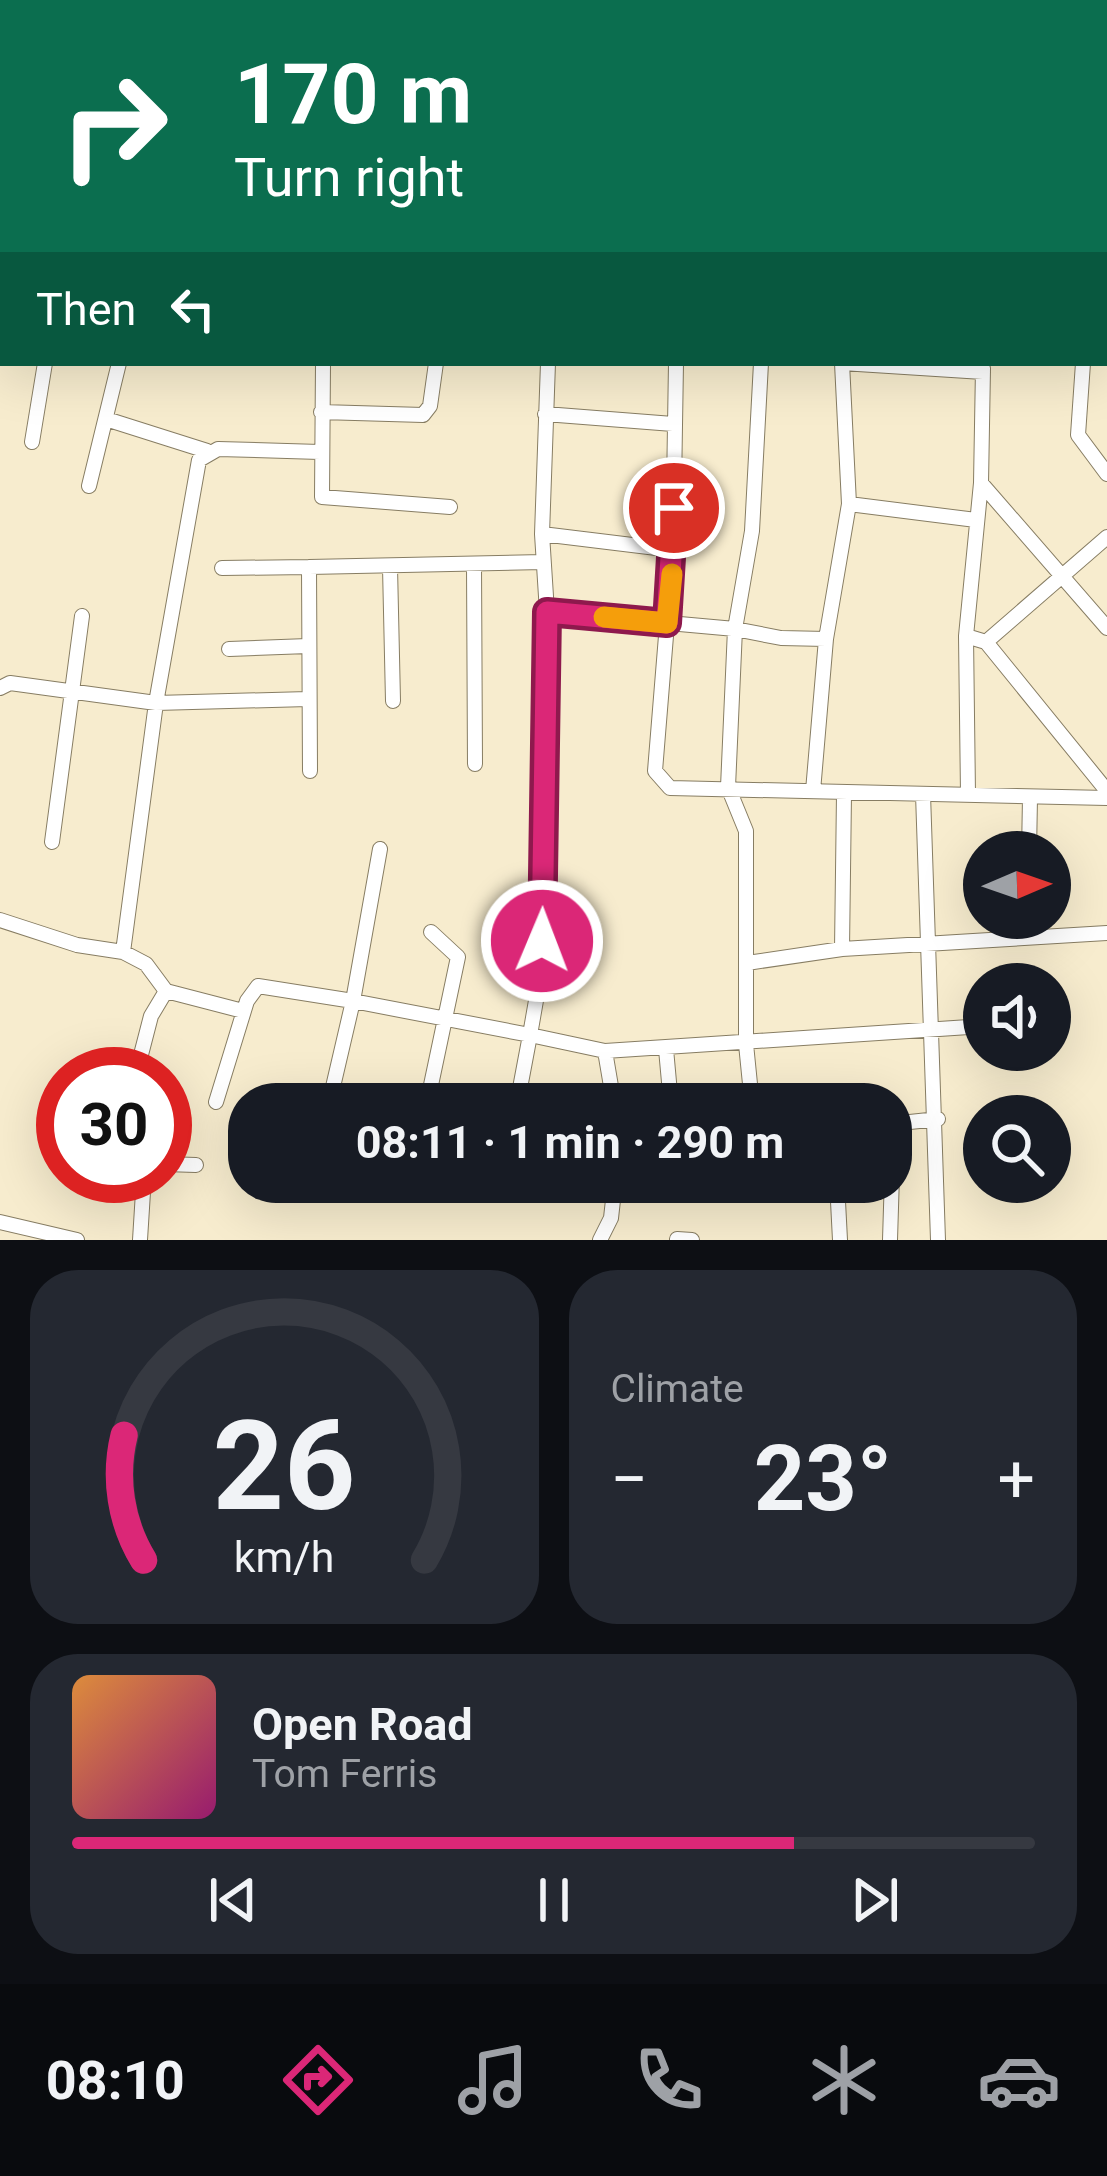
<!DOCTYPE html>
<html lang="en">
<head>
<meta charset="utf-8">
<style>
	body { margin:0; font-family:Roboto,sans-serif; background:#242831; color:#f1f3f6; height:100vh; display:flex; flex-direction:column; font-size:45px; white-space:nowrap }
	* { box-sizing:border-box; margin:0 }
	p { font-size:39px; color:#9ea1a6 }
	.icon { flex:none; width:66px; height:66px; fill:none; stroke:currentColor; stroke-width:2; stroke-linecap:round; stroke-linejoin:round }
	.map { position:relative; height:1240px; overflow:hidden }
	.side { display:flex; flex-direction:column; gap:30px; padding:30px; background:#0d0f14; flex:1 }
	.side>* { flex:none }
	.banner { position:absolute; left:0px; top:0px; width:1107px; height:366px; box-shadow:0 12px 48px #0002; background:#0b6e4f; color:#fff; overflow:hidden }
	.needle { width:78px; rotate:88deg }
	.buttons { position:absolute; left:963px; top:831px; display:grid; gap:24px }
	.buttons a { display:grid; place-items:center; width:108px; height:108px; border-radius:50%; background:#171b24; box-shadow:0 12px 48px #0002; font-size:60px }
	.speed { position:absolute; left:36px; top:1047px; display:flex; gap:24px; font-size:60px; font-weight:700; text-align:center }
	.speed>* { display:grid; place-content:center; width:156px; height:156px; border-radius:50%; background:#171b24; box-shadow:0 12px 48px #0002; line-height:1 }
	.speed .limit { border:18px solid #d22; background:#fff; color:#111 }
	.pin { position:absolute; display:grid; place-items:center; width:102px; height:102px; color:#fff; margin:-51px; border:6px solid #fff; border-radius:50%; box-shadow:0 3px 12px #0007 }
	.me { position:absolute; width:132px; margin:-66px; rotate:1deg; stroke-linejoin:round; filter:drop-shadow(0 0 9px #0008) }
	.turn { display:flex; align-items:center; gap:42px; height:252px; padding:0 36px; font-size:54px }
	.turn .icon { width:156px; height:156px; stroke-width:2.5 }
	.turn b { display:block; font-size:84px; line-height:102px }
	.then { display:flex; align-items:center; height:114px; padding:0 36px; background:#0003; gap:24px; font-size:45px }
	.big { font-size:90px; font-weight:700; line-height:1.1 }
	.side .widget { flex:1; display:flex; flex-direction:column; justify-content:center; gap:18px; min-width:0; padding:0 42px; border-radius:48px; background:#242831 }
	.side .dial { align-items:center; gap:0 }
	.dial svg { height:312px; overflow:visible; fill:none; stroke:#363941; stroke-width:7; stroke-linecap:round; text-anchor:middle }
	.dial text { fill:#f1f3f6; stroke:none }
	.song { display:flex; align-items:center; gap:36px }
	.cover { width:144px; height:144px; border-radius:18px; background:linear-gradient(135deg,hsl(30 70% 55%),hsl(320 70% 35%)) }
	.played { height:12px; border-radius:6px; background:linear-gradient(90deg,#db2777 75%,#363941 75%) }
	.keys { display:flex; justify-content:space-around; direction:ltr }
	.heat { display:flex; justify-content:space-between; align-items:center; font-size:66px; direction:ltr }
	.side .tiles { flex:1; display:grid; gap:30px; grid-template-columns:1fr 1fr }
	.widget:last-child { grid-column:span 2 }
	.trip { position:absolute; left:228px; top:1083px; width:684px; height:120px; border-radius:48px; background:#171b24; box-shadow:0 12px 48px #0002; font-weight:700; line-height:120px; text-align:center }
	.tabs { display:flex; height:192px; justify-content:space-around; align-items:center; background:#090b0e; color:#9ea1a6 }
	.tabs .icon { width:84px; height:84px }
	.tabs .selected { color:#db2777 }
	.tabs b { font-size:54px; color:#f1f3f6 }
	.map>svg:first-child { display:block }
</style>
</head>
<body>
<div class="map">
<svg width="1107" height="1240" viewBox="0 0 1107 1240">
	<rect width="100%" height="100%" fill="#f7ecce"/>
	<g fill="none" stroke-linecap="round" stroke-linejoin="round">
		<g stroke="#877d63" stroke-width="16">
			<path id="minor" d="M 683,0 L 695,3
				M 387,3 L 387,0
				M 565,3 L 565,0
				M 743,3 L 744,0
				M 806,3 L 806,0
				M 855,3 L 855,0
				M 999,3 L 1000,0
				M 1104,40 L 1107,40
				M 0,103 L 3,103
				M 1104,147 L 1107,147
				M 0,188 L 3,189
				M 1104,207 L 1107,208
				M 1104,306 L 1107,306
				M 323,363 L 322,497 L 450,507
				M 548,363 L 542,534 L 547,612 L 542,966 L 530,1035 L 605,1051 L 984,1026
				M 676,363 L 673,550 L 655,771 L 670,788 L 1107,798
				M 1083,363 L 1078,435 L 1107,474
				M 321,412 L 423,415 L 430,406 L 436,363
				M 545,414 L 673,424
				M 106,419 L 207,451
				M 32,442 L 45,363
				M 981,483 L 1107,628
				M 89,486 L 119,363
				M 849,504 L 976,520
				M 542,534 L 673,550
				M 474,565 L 475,764
				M 390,567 L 393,701
				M 222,568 L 309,567
				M 547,612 L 735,629 L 781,638 L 826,639
				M 966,636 L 986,642 L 1107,791
				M 986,642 L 1107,537
				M 229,649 L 308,646
				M 0,688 L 10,683 L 156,703 L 308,699
				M 310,771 L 309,567 L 543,562
				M 813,791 L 826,639 L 849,504 L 842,363 L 983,372
				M 923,794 L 938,1240
				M 968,794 L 966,636 L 981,483 L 983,368
				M 52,842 L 82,616
				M 1029,852 L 1030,798
				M 0,920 L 77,945 L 123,952
				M 842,949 L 844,794
				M 747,963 L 842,949 L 1107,933
				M 166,991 L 146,964 L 123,952 L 156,703 L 199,460 L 218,449 L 320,452
				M 666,1049 L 671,1104
				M 605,1051 L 614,1104
				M 136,1074 L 151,1016 L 166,991 L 243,1011
				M 216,1102 L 247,1001 L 258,986 L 353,1001 L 380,849
				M 329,1104 L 353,1001 L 530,1035 L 517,1104
				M 427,1104 L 458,957 L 431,932
				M 752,1104 L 746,1044 L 746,831 L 728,787 L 735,629 L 752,531 L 761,363
				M 891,1124 L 938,1119
				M 165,1164 L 196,1165
				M 837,1182 L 840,1240
				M 0,1222 L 77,1240
				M 677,1239 L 692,1240
				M 140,1240 L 144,1176
				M 600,1240 L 611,1218 L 615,1182
				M 890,1240 L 892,1175"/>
		</g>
		<use href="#minor" stroke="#fff" stroke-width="14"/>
	</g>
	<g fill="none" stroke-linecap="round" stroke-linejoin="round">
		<g stroke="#8e194d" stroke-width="30">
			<path id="route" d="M 542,941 L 547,612 L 667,623 L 674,508"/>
		</g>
		<use href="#route" stroke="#db2777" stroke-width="21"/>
		<path stroke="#f59e0b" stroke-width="21" d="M 604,617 L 667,623 L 672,574"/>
	</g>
</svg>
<div class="buttons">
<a><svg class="needle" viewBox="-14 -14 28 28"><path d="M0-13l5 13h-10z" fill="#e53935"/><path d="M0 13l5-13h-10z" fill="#9ea1a6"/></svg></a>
<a><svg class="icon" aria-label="sound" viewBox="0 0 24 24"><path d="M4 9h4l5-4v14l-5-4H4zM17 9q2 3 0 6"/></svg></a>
<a><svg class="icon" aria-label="search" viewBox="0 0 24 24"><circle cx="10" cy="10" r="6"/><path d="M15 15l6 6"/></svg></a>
</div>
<div class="speed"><div class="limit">30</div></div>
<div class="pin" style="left:674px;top:508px;background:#d93025"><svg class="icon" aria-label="arrive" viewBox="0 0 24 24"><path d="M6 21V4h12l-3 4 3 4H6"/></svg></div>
<svg class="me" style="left:542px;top:941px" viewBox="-20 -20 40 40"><circle r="17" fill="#db2777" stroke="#fff" stroke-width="3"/><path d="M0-11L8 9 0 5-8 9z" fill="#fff"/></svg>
<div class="trip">08:11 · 1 min · 290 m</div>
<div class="banner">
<div class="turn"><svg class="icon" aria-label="right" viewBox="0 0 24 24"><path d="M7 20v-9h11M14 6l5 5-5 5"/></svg><div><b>170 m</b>Turn right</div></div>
<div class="then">Then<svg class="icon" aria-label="left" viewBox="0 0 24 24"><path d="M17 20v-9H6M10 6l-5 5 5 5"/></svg></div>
</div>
</div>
<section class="side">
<div class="tiles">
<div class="widget dial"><svg viewBox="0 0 100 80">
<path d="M14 69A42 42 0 1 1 86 69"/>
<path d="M14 69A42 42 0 0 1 9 37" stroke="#db2777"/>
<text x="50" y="56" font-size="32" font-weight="700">26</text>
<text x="50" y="72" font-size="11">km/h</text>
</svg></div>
<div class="widget"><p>Climate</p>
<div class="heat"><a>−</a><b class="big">23°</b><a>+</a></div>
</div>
<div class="widget">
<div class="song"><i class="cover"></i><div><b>Open Road</b><p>Tom Ferris</p></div></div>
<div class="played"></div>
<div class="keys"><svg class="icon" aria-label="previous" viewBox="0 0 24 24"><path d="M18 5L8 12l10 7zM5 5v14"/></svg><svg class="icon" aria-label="pause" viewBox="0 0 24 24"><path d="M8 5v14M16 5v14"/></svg><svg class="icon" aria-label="next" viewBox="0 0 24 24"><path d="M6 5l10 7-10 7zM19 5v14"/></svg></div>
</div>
</div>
</section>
<nav class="tabs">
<b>08:10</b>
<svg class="icon selected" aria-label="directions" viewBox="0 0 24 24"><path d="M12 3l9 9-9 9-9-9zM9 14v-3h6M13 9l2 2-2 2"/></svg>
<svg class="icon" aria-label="music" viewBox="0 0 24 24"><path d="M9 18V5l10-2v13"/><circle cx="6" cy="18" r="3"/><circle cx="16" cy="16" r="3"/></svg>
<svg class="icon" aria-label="phone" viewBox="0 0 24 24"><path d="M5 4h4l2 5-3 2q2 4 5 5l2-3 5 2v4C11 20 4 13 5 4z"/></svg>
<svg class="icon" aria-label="climate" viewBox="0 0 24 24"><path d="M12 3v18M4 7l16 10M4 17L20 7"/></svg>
<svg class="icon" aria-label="car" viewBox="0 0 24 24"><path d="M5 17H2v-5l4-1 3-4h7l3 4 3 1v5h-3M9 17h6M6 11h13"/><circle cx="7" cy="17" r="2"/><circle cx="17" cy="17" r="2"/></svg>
</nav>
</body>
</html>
